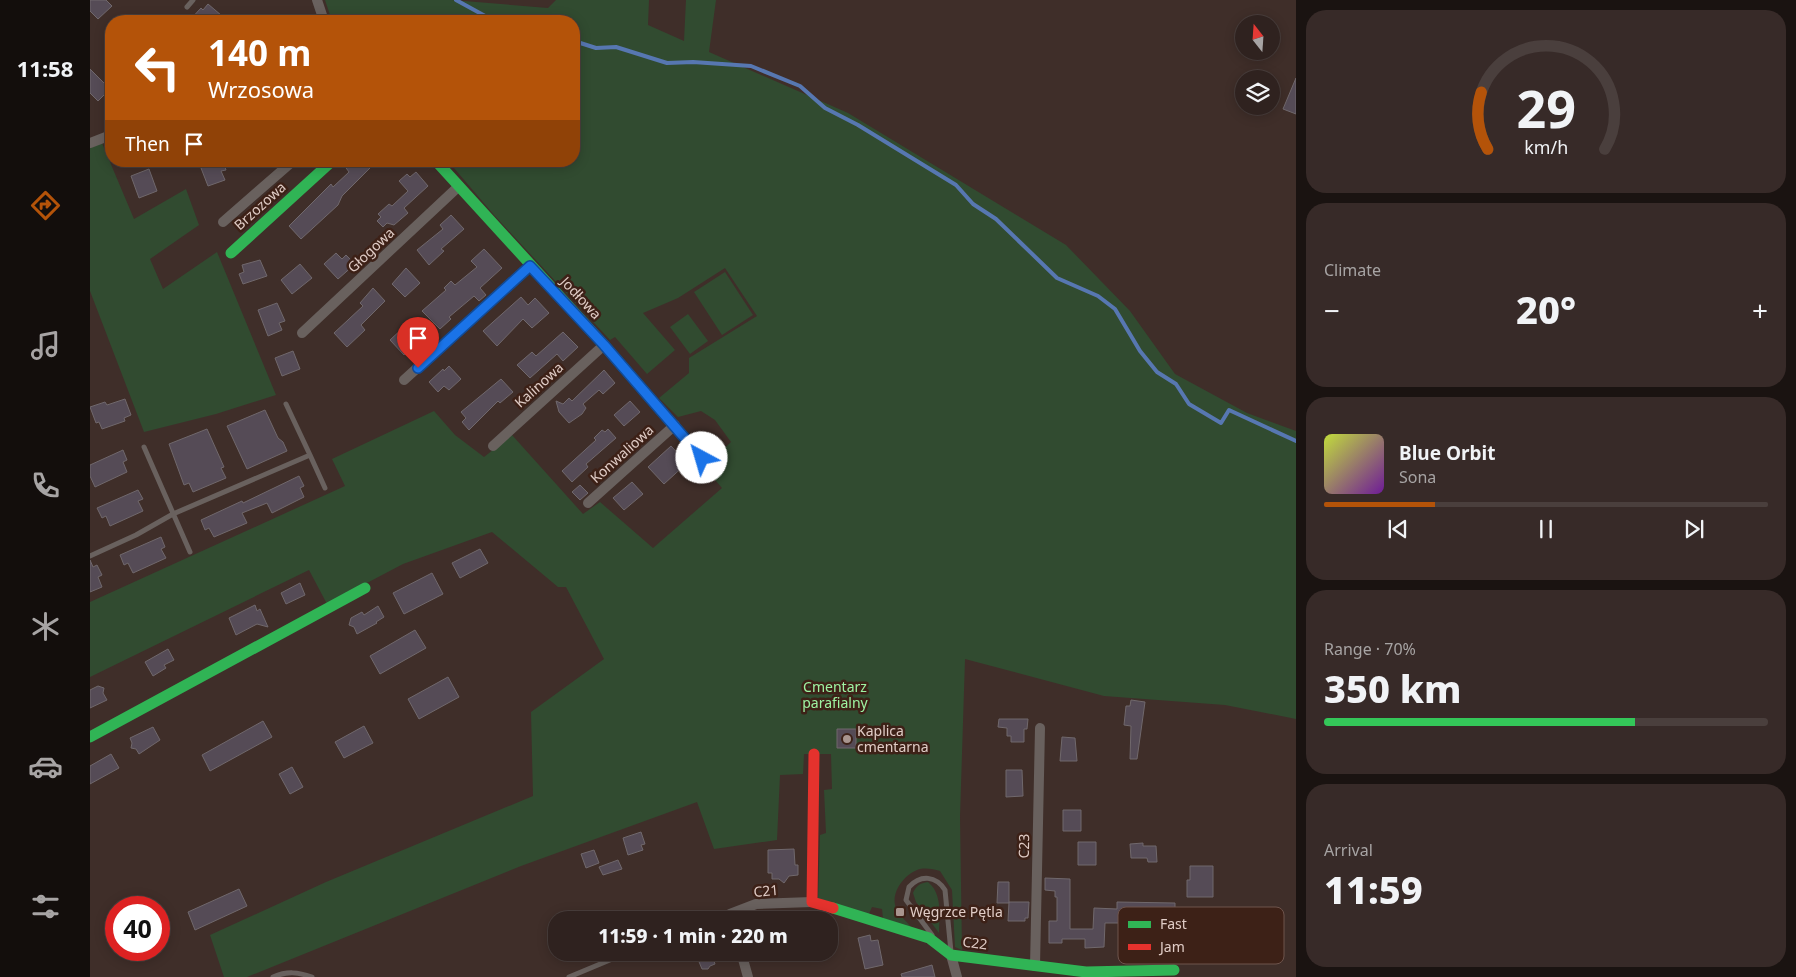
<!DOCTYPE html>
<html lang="en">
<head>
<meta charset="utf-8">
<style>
	body { margin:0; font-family:"Noto Sans",sans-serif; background:#372a28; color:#f1f3f6; height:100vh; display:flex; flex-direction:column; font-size:19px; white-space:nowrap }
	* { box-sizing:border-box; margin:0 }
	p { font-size:16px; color:#a7a4a4 }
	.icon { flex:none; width:28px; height:28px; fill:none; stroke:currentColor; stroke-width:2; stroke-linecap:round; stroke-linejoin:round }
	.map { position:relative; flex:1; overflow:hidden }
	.details { display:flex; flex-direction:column; gap:10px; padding:10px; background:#1a1311; width:500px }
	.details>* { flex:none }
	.hud { position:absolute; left:15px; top:15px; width:475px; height:152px; border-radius:20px; box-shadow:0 2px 12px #0003,0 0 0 1px #4a3f3d; background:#b45309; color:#fff; overflow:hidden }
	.needle { width:32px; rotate:343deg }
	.tools { position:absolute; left:1145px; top:15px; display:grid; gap:10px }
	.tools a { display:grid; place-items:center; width:45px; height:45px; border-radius:50%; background:#2f221f; box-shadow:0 2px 12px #0003,0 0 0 1px #4a3f3d; font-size:25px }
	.speed { position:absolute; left:15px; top:896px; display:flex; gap:10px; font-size:25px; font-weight:700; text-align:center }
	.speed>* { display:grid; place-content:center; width:65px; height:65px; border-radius:50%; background:#2f221f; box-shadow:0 2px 12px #0003,0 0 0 1px #4a3f3d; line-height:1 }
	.speed .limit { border:8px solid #d22; background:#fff; color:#111 }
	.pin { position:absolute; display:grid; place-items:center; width:42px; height:42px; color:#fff; margin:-51px -21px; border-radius:50% 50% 50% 0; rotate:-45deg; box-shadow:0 0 5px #0007 }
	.pin .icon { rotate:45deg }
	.me { position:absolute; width:55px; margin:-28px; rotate:321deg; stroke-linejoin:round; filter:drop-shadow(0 0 4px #0008) }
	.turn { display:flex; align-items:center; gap:18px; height:105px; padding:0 20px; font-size:22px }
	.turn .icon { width:65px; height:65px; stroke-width:2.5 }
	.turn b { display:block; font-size:35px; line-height:42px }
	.then { display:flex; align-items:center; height:48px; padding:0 20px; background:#0003; gap:10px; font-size:19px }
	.big { font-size:38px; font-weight:800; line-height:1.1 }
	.details .card { flex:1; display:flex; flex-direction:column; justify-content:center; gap:8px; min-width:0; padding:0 18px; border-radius:20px; background:#372a28 }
	.details .dial { align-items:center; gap:0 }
	.dial svg { height:130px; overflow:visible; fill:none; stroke:#4a3f3d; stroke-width:7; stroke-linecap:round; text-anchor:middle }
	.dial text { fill:#f1f3f6; stroke:none }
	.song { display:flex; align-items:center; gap:15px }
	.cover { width:60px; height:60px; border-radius:8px; background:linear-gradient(135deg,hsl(70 70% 55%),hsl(280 70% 35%)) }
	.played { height:5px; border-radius:2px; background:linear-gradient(90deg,#b45309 25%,#4a3f3d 25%) }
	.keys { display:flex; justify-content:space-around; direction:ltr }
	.heat { display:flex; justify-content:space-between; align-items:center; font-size:28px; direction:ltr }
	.charge { height:8px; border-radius:4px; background:linear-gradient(90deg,#34c759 70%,#4a3f3d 0) }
	.trip { position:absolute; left:458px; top:911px; width:290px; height:50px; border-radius:20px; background:#2f221f; box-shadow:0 2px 12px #0003,0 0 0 1px #4a3f3d; font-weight:800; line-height:50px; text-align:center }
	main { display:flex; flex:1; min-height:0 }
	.tabs { display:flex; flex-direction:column; width:90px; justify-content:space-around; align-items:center; background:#130e0c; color:#a7a4a4 }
	.tabs .icon { width:35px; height:35px }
	.tabs .on { color:#b45309 }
	.tabs b { font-size:22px; color:#f1f3f6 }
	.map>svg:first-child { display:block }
</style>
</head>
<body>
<main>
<nav class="tabs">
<b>11:58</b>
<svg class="icon on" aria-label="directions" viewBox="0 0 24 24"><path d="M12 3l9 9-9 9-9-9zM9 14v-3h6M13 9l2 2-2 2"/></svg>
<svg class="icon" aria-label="music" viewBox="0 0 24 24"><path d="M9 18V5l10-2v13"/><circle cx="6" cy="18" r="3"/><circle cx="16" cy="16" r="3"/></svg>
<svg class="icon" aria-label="phone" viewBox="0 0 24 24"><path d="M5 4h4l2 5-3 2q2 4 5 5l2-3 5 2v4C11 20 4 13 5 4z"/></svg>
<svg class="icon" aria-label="climate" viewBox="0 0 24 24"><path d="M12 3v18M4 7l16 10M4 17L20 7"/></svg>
<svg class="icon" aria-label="car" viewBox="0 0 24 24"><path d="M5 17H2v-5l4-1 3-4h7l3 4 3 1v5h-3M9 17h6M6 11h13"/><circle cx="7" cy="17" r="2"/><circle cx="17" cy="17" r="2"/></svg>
<svg class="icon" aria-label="filters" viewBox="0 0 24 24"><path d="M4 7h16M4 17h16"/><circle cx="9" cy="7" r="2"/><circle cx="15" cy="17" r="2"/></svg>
</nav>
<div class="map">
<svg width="1206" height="977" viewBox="0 0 1206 977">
	<rect width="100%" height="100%" fill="#3f2e29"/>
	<path fill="#314b30" d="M 235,0 L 362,0 L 458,8 L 466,0 L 559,0 L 558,25 L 594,41 L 596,0 L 626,0 L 619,52 L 758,113 L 976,245 L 1040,311 L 1085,374 L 1157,413 L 1206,431 L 1206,719 L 1135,705 L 1014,696 L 875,659 L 870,817 L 872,950 L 865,947 L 862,890 L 850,871 C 843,869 834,867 827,870 C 814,875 800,893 806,908 C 809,915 818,923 823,929 L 793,918 L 792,909 L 782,907 L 778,916 L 728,899 L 730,835 L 736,833 L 734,790 L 742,789 L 741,754 L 714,754 L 713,774 L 690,775 L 687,840 L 624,849 L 607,802 L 431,866 L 157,977 L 134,977 L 120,935 L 236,882 L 443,796 L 441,712 L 514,659 L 476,587 L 468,587 L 402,532 L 313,564 L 237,604 L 219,570 L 0,677 L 0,602 L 255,486 L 242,459 L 344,411 L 365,435 L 394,457 L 422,435 L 493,514 L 510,502 L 563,548 L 632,488 L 614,467 L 641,442 L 625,420 L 611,411 L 588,417 L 569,398 L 599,373 L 599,358 L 667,316 L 635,268 L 588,298 L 553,313 L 585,350 L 557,374 L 525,337 L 520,340 L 404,215 L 358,161 L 484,161 L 484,21 L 242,21 Z
		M 12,143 L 44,219 L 96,189 L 109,225 L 60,259 L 73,289 L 127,252 L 186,395 L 126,414 L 54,432 L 0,291 L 0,148 Z
		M 635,272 L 663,315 L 632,335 L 604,292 Z
		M 598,314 L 618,341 L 600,354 L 580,327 Z
		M 838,882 C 853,894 849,916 849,933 L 826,902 L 823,893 C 826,886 830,883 838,882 Z"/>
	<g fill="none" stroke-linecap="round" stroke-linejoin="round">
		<path stroke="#5777b1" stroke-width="4" d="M 366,0 L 397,17 L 412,21
			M 484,41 L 506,48 L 526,47 L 577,63 L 603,62 L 661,66 L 710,86 L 735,108 L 768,125 L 866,185 L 883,204 L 906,219 L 967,278 L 1008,296 L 1025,309 L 1050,351 L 1067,372 L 1086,384 L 1099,404 L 1131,423 L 1139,410 L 1206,441"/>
	</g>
	<path fill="#554b56" stroke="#70686c" d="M 0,0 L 16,0 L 22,6 L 8,19 L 0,11 Z
		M 118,4 L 138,21 L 99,21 L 111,8 L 113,10 Z
		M 0,69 L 20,89 L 8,101 L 0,93 Z
		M 1206,78 L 1206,114 L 1193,109 Z
		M 128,161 L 133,161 L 136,170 L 131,171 L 135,180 L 118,186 L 111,168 Z
		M 251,161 L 274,161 L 280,168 L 252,196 L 248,205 L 211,239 L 199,226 L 241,184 L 243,187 L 259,172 Z
		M 59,169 L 67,191 L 49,198 L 41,176 Z
		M 326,172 L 338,186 L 314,208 L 318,213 L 304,225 L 297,223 L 293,227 L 287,221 L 291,217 L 288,214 L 299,204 L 302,206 L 318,191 L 309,181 L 317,174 L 320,177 Z
		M 361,215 L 374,229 L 351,249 L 354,251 L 339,265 L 327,250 L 353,229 L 350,225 Z
		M 394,249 L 412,268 L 390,288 L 396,295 L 389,301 L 384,296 L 359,317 L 361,319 L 350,329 L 332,311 L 356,290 L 354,288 L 361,281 L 365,285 L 387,267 L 381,261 Z
		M 246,253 L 252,259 L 256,255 L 265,264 L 248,279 L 234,264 Z
		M 170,260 L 177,276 L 153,284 L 149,274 L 154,272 L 152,265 Z
		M 210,264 L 222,278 L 202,294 L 191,280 Z
		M 316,268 L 330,283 L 315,297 L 302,284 Z
		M 283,288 L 295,301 L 271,325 L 275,330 L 257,347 L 244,333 L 273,306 L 270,303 Z
		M 431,297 L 438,305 L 445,298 L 459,313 L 442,328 L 433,319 L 407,346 L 393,331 Z
		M 187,303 L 195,321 L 189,323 L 192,330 L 178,336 L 168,310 Z
		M 319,325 L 332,339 L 314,355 L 300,340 L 314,327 L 315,328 Z
		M 473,332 L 488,347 L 473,361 L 467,354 L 440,378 L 427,365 L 442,352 L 446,356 Z
		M 203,351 L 210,369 L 192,376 L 185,358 Z
		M 359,366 L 371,379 L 359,390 L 354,386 L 348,392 L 339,382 L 353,369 L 354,371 Z
		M 514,370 L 525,383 L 513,394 L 509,390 L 493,404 L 496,408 L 492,414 L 479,423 L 469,412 L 466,401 L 473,404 L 479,398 L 482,401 Z
		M 411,379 L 423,392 L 410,403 L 408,401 L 379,430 L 372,422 L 376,418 L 371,412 Z
		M 35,399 L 41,415 L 34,418 L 35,421 L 12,429 L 9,422 L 6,423 L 0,407 L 15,402 L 17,405 Z
		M 540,401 L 550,412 L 534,426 L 524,415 Z
		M 175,410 L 188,438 L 193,442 L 197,451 L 157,469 L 137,426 Z
		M 117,429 L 134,467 L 131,468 L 136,478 L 103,492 L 99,483 L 94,485 L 79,444 Z
		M 518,429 L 526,438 L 496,464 L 498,467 L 482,482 L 472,471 L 506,440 L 504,438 L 512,430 L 515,432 Z
		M 620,439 L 627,447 L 619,454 L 613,445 Z
		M 581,446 L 597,463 L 574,484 L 558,467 Z
		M 33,450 L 37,460 L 33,462 L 37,472 L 5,487 L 0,476 L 0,465 Z
		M 209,476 L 214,486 L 210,488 L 214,497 L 182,513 L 177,503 L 152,513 L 157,523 L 124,537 L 119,528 L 115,530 L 111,520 L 152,501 L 153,503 Z
		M 542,482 L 553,494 L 534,510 L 523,498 Z
		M 490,485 L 498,493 L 490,500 L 482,492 Z
		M 48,490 L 53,499 L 48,501 L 53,511 L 20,526 L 16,516 L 12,518 L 7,508 Z
		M 71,537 L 75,547 L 71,549 L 76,558 L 43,573 L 38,563 L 34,565 L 30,555 Z
		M 390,549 L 398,563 L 370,578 L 362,563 Z
		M 0,560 L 3,567 L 7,565 L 12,575 L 8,577 L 12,587 L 0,592 Z
		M 342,573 L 353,594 L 314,614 L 303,593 Z
		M 210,583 L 215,595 L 196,604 L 191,593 Z
		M 165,605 L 167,611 L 170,609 L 178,627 L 167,624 L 146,635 L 139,618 Z
		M 288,606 L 294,617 L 286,622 L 287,623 L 267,634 L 264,627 L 259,625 L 261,618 L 272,612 L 274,615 Z
		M 325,630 L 336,648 L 290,674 L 280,656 Z
		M 78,649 L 84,660 L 74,665 L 76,668 L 63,676 L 55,662 Z
		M 358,677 L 369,697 L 329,719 L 318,699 Z
		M 8,686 L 14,688 L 13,693 L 17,700 L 0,708 L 0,690 Z
		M 1041,700 L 1055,702 L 1047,759 L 1040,759 L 1041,726 L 1034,725 L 1036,706 L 1040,706 Z
		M 909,719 L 938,719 L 937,729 L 934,729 L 934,742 L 921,742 L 921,736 L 917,736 L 917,728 L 908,727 Z
		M 173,721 L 182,737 L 120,771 L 112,755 Z
		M 274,726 L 283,743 L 254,758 L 245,742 Z
		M 63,727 L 70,740 L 49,754 L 46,749 L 41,748 L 42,743 L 40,738 Z
		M 747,729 L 766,729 L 766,748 L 747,748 Z
		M 972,737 L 985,738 L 987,761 L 970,761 Z
		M 21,754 L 29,768 L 0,784 L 0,766 Z
		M 202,767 L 213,787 L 200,794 L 189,774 Z
		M 916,770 L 932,770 L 933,796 L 916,797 Z
		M 973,810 L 991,810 L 991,831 L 973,831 Z
		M 551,832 L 555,844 L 551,845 L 553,850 L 538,855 L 533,838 Z
		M 988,842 L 1006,842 L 1006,865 L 988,865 Z
		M 1053,843 L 1053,846 L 1066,846 L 1067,862 L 1058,862 L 1057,858 L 1041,858 L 1040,844 Z
		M 704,849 L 705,865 L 708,865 L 708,875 L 699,876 L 694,883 L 689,879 L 682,879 L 682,873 L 678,873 L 678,850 Z
		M 504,850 L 509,863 L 496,868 L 491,854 Z
		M 528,860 L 532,869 L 513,875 L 509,867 Z
		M 1100,866 L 1123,866 L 1123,897 L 1097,897 L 1097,880 L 1100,880 Z
		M 955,878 L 980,879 L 980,929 L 1003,929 L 1004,908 L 1027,909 L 1027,902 L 1085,903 L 1085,933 L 1066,933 L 1066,919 L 1044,920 L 1044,923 L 1038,928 L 1033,923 L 1015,923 L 1014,947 L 995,948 L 995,939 L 972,939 L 972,943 L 959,943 L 959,921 L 967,921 L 967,897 L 965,897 L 965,891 L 955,890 Z
		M 908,882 L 919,882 L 919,903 L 907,903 Z
		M 149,889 L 157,906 L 105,930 L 98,912 Z
		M 919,902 L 939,902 L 938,918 L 935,918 L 935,921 L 918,921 Z
		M 780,935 L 781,941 L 788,940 L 793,965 L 775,969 L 768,938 Z
		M 605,952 L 621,952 L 625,964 L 620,966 L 618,969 L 612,969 Z
		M 842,965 L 845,977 L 812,977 L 811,974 Z"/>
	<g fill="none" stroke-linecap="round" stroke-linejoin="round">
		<path stroke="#69615e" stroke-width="5" d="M 97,7 L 103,0
			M 54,447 L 100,552
			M 220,455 L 235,488
			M 0,556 L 46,535 L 83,514 L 220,455 L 196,404
			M 624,920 L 640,914
			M 842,935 L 816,900 L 819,887 C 831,874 846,876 855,890 L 861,952
			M 183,977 C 197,971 208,972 222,977
			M 479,977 L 539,952"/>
		<path stroke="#69615e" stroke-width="10" d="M 227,0 L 234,21
			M 0,143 L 21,135
			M 133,222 L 203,161
			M 212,333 L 369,186
			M 314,380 L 440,266
			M 403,446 L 514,345
			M 498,503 L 585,425
			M 642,920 L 640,914 L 666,904 L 722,902
			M 651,952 L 658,977
			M 861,955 L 867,977
			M 945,966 L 950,728"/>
		<path stroke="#30b455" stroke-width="11" d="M 346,161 L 514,345 L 612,458
			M 141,253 L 242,161
			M 0,737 L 275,588
			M 743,908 L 839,938 L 861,955 L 996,972 L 1084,970"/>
		<path stroke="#e5322d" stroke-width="11" d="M 724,754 L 722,902 L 743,908"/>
	</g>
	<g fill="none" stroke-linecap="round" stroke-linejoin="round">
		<g stroke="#114b97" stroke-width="12">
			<path id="route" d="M 328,368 L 440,266 L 514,345 L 612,458"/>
		</g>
		<use href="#route" stroke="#1a73e8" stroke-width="9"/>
	</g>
	<g fill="#a8958f" stroke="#3d2117" stroke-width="2">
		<circle cx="757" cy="739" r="5"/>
		<rect x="805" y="907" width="10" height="10" rx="2.5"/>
	</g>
	<g text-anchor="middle" stroke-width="5" stroke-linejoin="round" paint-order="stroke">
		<g font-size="14" fill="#e0ccc6" stroke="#3d2117">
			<text transform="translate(170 206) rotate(-42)" y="5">Brzozowa</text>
			<text transform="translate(281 250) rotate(-43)" y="5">Głogowa</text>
			<text transform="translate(491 298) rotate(47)" y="5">Jodłowa</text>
			<text transform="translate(449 385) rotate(-42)" y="5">Kalinowa</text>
			<text transform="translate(532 454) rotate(-42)" y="5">Konwaliowa</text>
			<text transform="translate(934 846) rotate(-89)" y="5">C23</text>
			<text transform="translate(676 891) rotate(-5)" y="5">C21</text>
			<text transform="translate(885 943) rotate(7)" y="5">C22</text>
		</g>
		<g font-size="14" fill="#9df2a2" stroke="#3d2117">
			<text x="745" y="692">Cmentarz<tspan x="745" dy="16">parafialny</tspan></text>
		</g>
		<g font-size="14" fill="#e0ccc6" stroke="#3d2117" text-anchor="start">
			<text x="767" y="736">Kaplica<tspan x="767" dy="16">cmentarna</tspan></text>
			<text x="820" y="917">Węgrzce Pętla</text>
		</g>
	</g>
	<rect x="1028" y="907" width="166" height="57" rx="8" fill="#3d2117" stroke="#6e544c" stroke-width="1"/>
	<rect x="1038" y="921" width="23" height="7" fill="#30b455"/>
	<rect x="1038" y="944" width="23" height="6" fill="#e5322d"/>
	<g font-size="14" fill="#e0ccc6">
		<text x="1070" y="929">Fast</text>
		<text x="1070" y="952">Jam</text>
	</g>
</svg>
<div class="tools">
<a><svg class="needle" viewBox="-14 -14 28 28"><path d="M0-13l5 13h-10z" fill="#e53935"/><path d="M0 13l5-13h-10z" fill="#a7a4a4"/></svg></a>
<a><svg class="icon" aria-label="layers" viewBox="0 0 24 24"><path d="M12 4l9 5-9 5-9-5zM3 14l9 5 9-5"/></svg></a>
</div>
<div class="speed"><div class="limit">40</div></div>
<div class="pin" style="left:328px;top:368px;background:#d93025"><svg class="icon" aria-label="arrive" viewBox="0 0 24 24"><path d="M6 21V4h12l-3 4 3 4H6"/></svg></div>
<svg class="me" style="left:612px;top:458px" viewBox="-20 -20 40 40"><circle r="19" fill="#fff"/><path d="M0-13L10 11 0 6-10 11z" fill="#1a73e8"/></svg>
<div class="trip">11:59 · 1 min · 220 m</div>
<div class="hud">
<div class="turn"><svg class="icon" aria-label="left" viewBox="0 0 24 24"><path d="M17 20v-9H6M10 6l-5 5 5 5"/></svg><div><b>140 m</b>Wrzosowa</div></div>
<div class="then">Then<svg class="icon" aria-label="arrive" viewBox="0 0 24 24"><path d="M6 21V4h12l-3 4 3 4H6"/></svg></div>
</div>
</div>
<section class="details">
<div class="card dial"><svg viewBox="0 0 100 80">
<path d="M14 69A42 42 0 1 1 86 69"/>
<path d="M14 69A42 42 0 0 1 10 34" stroke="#b45309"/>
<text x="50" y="56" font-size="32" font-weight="700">29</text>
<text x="50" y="72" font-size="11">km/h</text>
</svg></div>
<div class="card"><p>Climate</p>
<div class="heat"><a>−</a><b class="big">20°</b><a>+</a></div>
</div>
<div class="card">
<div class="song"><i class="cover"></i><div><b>Blue Orbit</b><p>Sona</p></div></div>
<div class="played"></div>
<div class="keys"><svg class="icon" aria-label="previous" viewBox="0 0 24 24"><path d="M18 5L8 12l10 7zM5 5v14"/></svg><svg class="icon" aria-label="pause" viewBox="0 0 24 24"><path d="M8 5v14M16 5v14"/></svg><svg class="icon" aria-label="next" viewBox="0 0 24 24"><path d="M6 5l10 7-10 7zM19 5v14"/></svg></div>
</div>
<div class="card"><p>Range · 70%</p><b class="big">350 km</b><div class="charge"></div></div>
<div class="card"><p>Arrival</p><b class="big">11:59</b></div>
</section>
</main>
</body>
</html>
